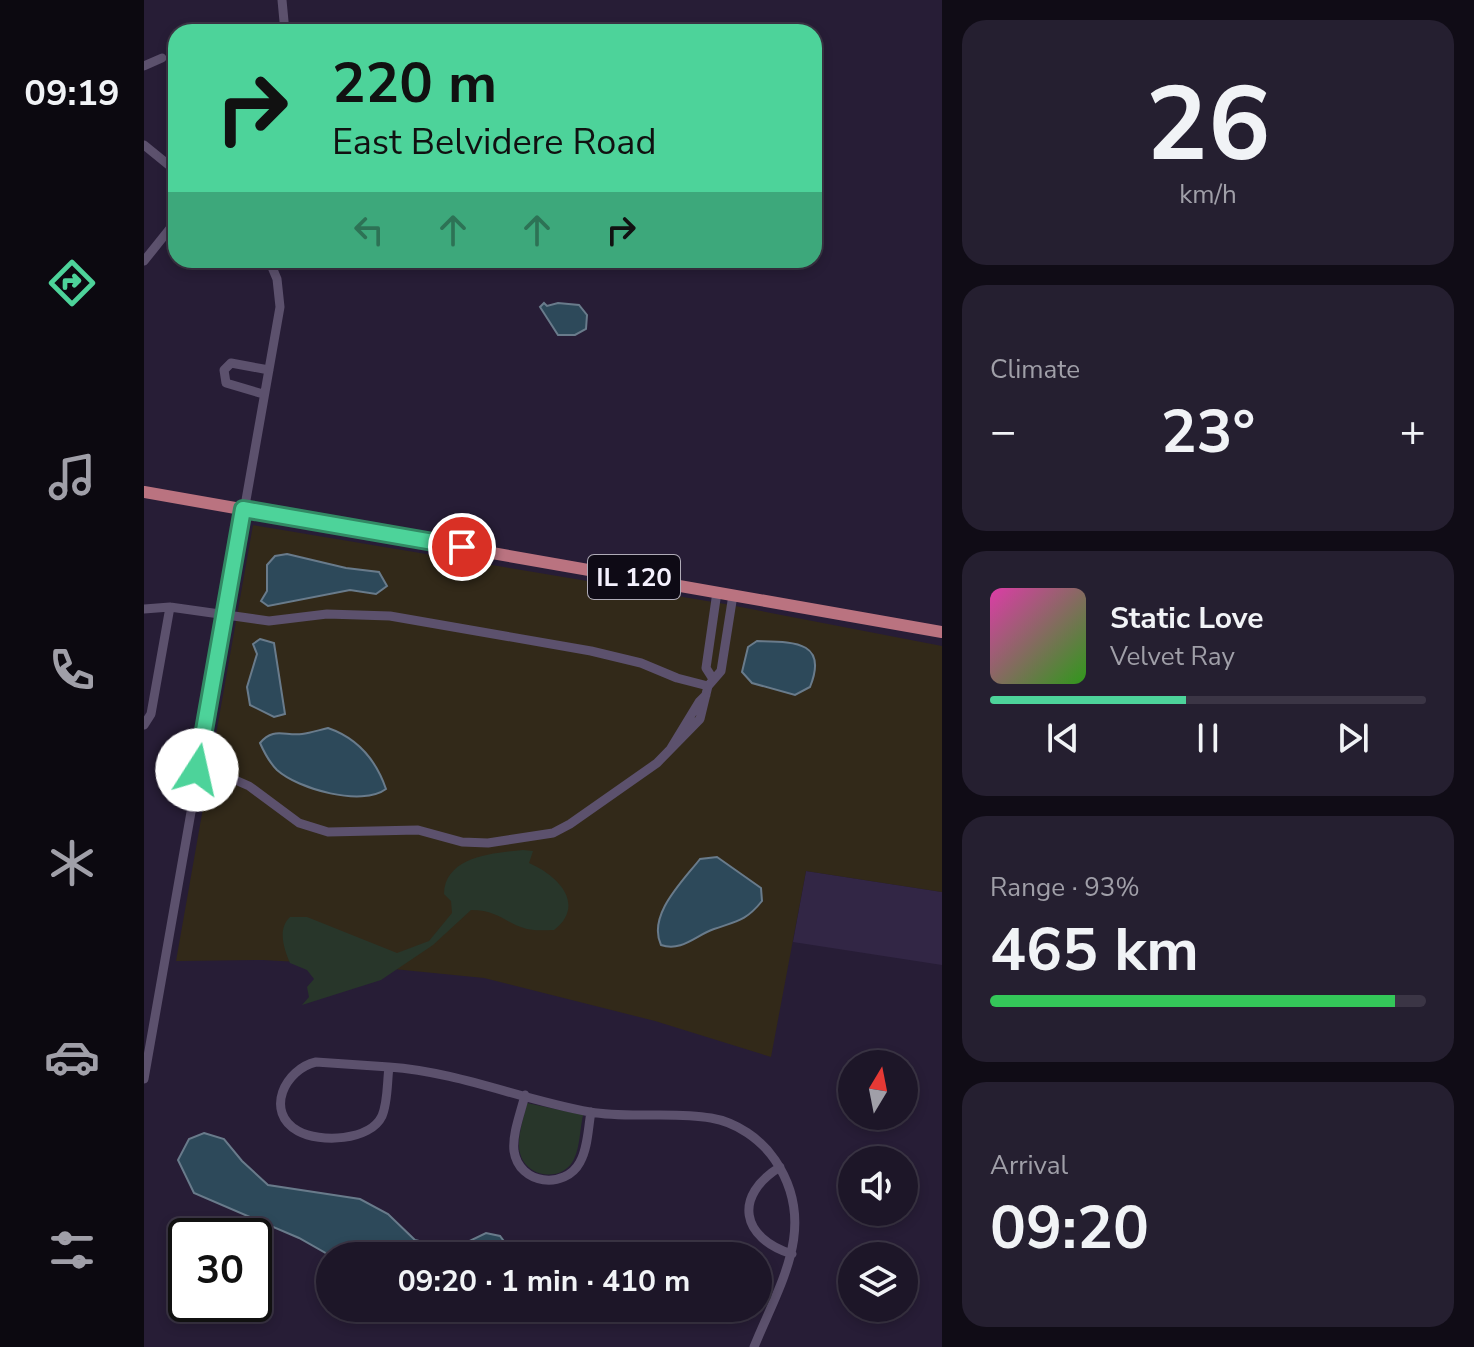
<!DOCTYPE html>
<html lang="en">
<head>
<meta charset="utf-8">
<style>
	body { margin:0; font-family:"Nunito Sans",sans-serif; background:#251f30; color:#f1f3f6; height:100vh; display:flex; flex-direction:column; font-size:30px; white-space:nowrap }
	* { box-sizing:border-box; margin:0 }
	p { font-size:26px; color:#a09fa8 }
	.icon { flex:none; width:44px; height:44px; fill:none; stroke:currentColor; stroke-width:2; stroke-linecap:round; stroke-linejoin:round }
	.map { position:relative; flex:1; overflow:hidden }
	.details { display:flex; flex-direction:column; gap:20px; padding:20px; background:#100c16; width:532px }
	.details>* { flex:none }
	.top-card { position:absolute; left:24px; top:24px; width:654px; height:244px; border-radius:24px; box-shadow:0 4px 12px #0003,0 0 0 2px #3b3545; background:#4dd39a; color:#111; overflow:hidden }
	.needle { width:52px; rotate:10deg }
	.fabs { position:absolute; left:694px; top:1050px; display:grid; gap:16px }
	.fabs a { display:grid; place-items:center; width:80px; height:80px; border-radius:50%; background:#1d1628; box-shadow:0 4px 12px #0003,0 0 0 2px #3b3545; font-size:40px }
	.speed { position:absolute; left:24px; top:1218px; display:flex; gap:16px; font-size:40px; font-weight:700; text-align:center }
	.speed>* { display:grid; place-content:center; width:104px; height:104px; border-radius:50%; background:#1d1628; box-shadow:0 4px 12px #0003,0 0 0 2px #3b3545; line-height:1 }
	.speed .limit { border:4px solid #111; border-radius:12px; background:#fff; color:#111 }
	.pin { position:absolute; display:grid; place-items:center; width:68px; height:68px; color:#fff; margin:-34px; border:4px solid #fff; border-radius:50%; box-shadow:0 2px 8px #0007 }
	.me { position:absolute; width:88px; margin:-44px; rotate:10deg; stroke-linejoin:round; filter:drop-shadow(0 0 6px #0008) }
	.turn { display:flex; align-items:center; gap:28px; height:168px; padding:0 32px; font-size:36px }
	.turn .icon { width:104px; height:104px; stroke-width:2.5 }
	.turn b { display:block; font-size:56px; line-height:68px }
	.lanes { display:flex; align-items:center; height:76px; padding:0 32px; background:#0003; justify-content:center; gap:40px; direction:ltr }
	.lanes .off { opacity:.35 }
	.big { font-size:60px; font-weight:700; line-height:1.1 }
	.details .widget { flex:1; display:flex; flex-direction:column; justify-content:center; gap:12px; min-width:0; padding:0 28px; border-radius:24px; background:#251f30 }
	.details .dial { align-items:center; gap:0 }
	.dial b { font-size:104px; line-height:1 }
	.song { display:flex; align-items:center; gap:24px }
	.cover { width:96px; height:96px; border-radius:12px; background:linear-gradient(135deg,hsl(320 70% 55%),hsl(110 70% 35%)) }
	.played { height:8px; border-radius:4px; background:linear-gradient(90deg,#4dd39a 45%,#3b3545 45%) }
	.keys { display:flex; justify-content:space-around; direction:ltr }
	.heat { display:flex; justify-content:space-between; align-items:center; font-size:44px; direction:ltr }
	.charge { height:12px; border-radius:6px; background:linear-gradient(90deg,#34c759 93%,#3b3545 0) }
	.trip { position:absolute; left:172px; top:1242px; width:456px; height:80px; border-radius:40px; background:#1d1628; box-shadow:0 4px 12px #0003,0 0 0 2px #3b3545; font-weight:700; line-height:80px; text-align:center }
	main { display:flex; flex:1; min-height:0 }
	.tabs { display:flex; flex-direction:column; width:144px; justify-content:space-around; align-items:center; background:#0c0910; color:#a09fa8 }
	.tabs .icon { width:56px; height:56px }
	.tabs .active { color:#4dd39a }
	.tabs b { font-size:36px; color:#f1f3f6 }
	.map>svg:first-child { display:block }
</style>
</head>
<body>
<main>
<nav class="tabs">
<b>09:19</b>
<svg class="icon active" aria-label="directions" viewBox="0 0 24 24"><path d="M12 3l9 9-9 9-9-9zM9 14v-3h6M13 9l2 2-2 2"/></svg>
<svg class="icon" aria-label="music" viewBox="0 0 24 24"><path d="M9 18V5l10-2v13"/><circle cx="6" cy="18" r="3"/><circle cx="16" cy="16" r="3"/></svg>
<svg class="icon" aria-label="phone" viewBox="0 0 24 24"><path d="M5 4h4l2 5-3 2q2 4 5 5l2-3 5 2v4C11 20 4 13 5 4z"/></svg>
<svg class="icon" aria-label="climate" viewBox="0 0 24 24"><path d="M12 3v18M4 7l16 10M4 17L20 7"/></svg>
<svg class="icon" aria-label="car" viewBox="0 0 24 24"><path d="M5 17H2v-5l4-1 3-4h7l3 4 3 1v5h-3M9 17h6M6 11h13"/><circle cx="7" cy="17" r="2"/><circle cx="17" cy="17" r="2"/></svg>
<svg class="icon" aria-label="filters" viewBox="0 0 24 24"><path d="M4 7h16M4 17h16"/><circle cx="9" cy="7" r="2"/><circle cx="15" cy="17" r="2"/></svg>
</nav>
<div class="map">
<svg width="798" height="1347" viewBox="0 0 798 1347">
	<rect width="100%" height="100%" fill="#271d36"/>
	<path fill="#322645" d="M 662,871 L 798,892 L 798,965 L 649,942 Z"/>
	<path fill="#322919" d="M 109,525 L 581,604 L 798,646 L 798,892 L 662,871 L 627,1057 L 511,1021 L 340,978 L 209,965 L 119,960 L 32,961 Z"/>
	<path fill="#28362a" d="M 379,850 L 389,851 L 385,863 C 413,875 443,904 410,930 C 402,930 392,931 383,929 C 362,924 355,910 327,910 L 289,945 L 237,980 L 158,1005 L 165,997 L 163,987 L 170,979 L 163,970 L 146,963 C 140,949 133,929 146,917 L 163,917 L 253,953 L 285,941 L 308,913 L 307,901 L 300,894 C 301,856 350,853 379,850 Z
		M 383,1103 L 439,1115 C 436,1128 436,1147 430,1159 C 419,1183 382,1178 376,1153 C 372,1140 380,1117 383,1103 Z"/>
	<path fill="#2d495a" stroke="#697b8b" stroke-width="2" d="M 400,303 L 403,306 L 414,303 L 435,305 L 443,315 L 442,329 L 431,335 L 414,335 L 396,307 Z
		M 143,554 L 202,568 L 235,572 L 243,586 L 232,594 L 206,590 L 124,606 L 117,601 L 123,591 L 123,565 L 131,556 Z
		M 116,639 L 130,643 L 141,714 L 130,717 L 106,705 L 103,687 L 113,654 L 109,644 Z
		M 613,641 C 648,642 685,640 666,687 L 651,695 L 608,683 L 598,672 L 604,647 Z
		M 184,728 C 213,738 232,760 242,789 C 218,807 154,789 133,770 C 126,763 120,752 116,743 C 129,727 140,736 158,734 C 167,733 175,730 184,728 Z
		M 573,857 L 617,888 L 618,901 C 602,921 593,921 570,929 C 552,935 538,952 517,945 C 503,915 539,881 556,859 Z
		M 60,1133 L 80,1139 L 98,1161 L 124,1185 L 216,1199 L 244,1214 L 271,1240 L 309,1249 L 342,1233 L 356,1236 L 362,1244 L 358,1256 L 187,1256 L 155,1238 L 50,1193 L 34,1160 L 45,1139 Z"/>
	<g fill="none" stroke-linecap="round" stroke-linejoin="round">
		<path stroke="#5c516d" stroke-width="9" d="M 138,0 L 141,32
			M 0,66 L 18,58
			M 0,145 L 32,171
			M 0,261 L 32,221
			M 119,394 L 82,383 L 80,370 L 87,363 L 125,370
			M 0,609 L 26,607 L 125,621 L 183,614 L 246,616 L 447,651 L 497,663 L 533,678 L 564,686
			M 569,679 L 562,668 L 573,592
			M 0,725 L 7,714 L 26,607
			M 527,748 L 555,702 L 562,695
			M 53,770 L 89,779 L 105,786 L 155,823 L 184,832 L 274,830 L 318,842 L 344,843 L 409,833 L 426,824 L 513,763 L 556,719 L 564,686 L 577,671 L 589,595
			M 172,1062 L 245,1067 C 243,1082 244,1102 238,1116 C 226,1141 176,1143 154,1131 C 120,1112 141,1069 172,1062 Z
			M 245,1067 C 315,1072 378,1100 446,1112 C 486,1119 527,1111 567,1118 C 592,1122 617,1139 631,1160 C 675,1225 636,1283 610,1347
			M 0,1079 L 136,307 L 133,279 L 125,260
			M 381,1095 C 377,1112 368,1134 370,1151 C 375,1185 421,1190 436,1162 C 444,1148 444,1128 447,1112
			M 636,1167 C 589,1196 597,1238 648,1254"/>
		<path stroke="#ba7380" stroke-width="12" d="M 0,492 L 798,632"/>
	</g>
	<g fill="none" stroke-linecap="round" stroke-linejoin="round">
		<g stroke="#328964" stroke-width="20">
			<path id="route" d="M 53,770 L 99,509 L 318,547"/>
		</g>
		<use href="#route" stroke="#4dd39a" stroke-width="14"/>
	</g>
	<g text-anchor="middle" stroke-width="6" stroke-linejoin="round" paint-order="stroke">
		<rect fill="#0e0a15" stroke="#afabb7" stroke-width="2" x="444" y="555" width="92" height="44" rx="6"/>
		<g font-size="26" font-weight="bold" fill="#f4f0fd">
			<text x="490" y="586">IL 120</text>
		</g>
	</g>
</svg>
<div class="fabs">
<a><svg class="needle" viewBox="-14 -14 28 28"><path d="M0-13l5 13h-10z" fill="#e53935"/><path d="M0 13l5-13h-10z" fill="#a09fa8"/></svg></a>
<a><svg class="icon" aria-label="sound" viewBox="0 0 24 24"><path d="M4 9h4l5-4v14l-5-4H4zM17 9q2 3 0 6"/></svg></a>
<a><svg class="icon" aria-label="layers" viewBox="0 0 24 24"><path d="M12 4l9 5-9 5-9-5zM3 14l9 5 9-5"/></svg></a>
</div>
<div class="speed"><div class="limit">30</div></div>
<div class="pin" style="left:318px;top:547px;background:#d93025"><svg class="icon" aria-label="arrive" viewBox="0 0 24 24"><path d="M6 21V4h12l-3 4 3 4H6"/></svg></div>
<svg class="me" style="left:53px;top:770px" viewBox="-20 -20 40 40"><circle r="19" fill="#fff"/><path d="M0-13L10 11 0 6-10 11z" fill="#4dd39a"/></svg>
<div class="trip">09:20 · 1 min · 410 m</div>
<div class="top-card">
<div class="turn"><svg class="icon" aria-label="right" viewBox="0 0 24 24"><path d="M7 20v-9h11M14 6l5 5-5 5"/></svg><div><b>220 m</b>East Belvidere Road</div></div>
<div class="lanes"><svg class="icon off" aria-label="left" viewBox="0 0 24 24"><path d="M17 20v-9H6M10 6l-5 5 5 5"/></svg><svg class="icon off" aria-label="ahead" viewBox="0 0 24 24"><path d="M12 20V5M6 11l6-6 6 6"/></svg><svg class="icon off" aria-label="ahead" viewBox="0 0 24 24"><path d="M12 20V5M6 11l6-6 6 6"/></svg><svg class="icon" aria-label="right" viewBox="0 0 24 24"><path d="M7 20v-9h11M14 6l5 5-5 5"/></svg></div>
</div>
</div>
<section class="details">
<div class="widget dial"><b>26</b><p>km/h</p></div>
<div class="widget"><p>Climate</p>
<div class="heat"><a>−</a><b class="big">23°</b><a>+</a></div>
</div>
<div class="widget">
<div class="song"><i class="cover"></i><div><b>Static Love</b><p>Velvet Ray</p></div></div>
<div class="played"></div>
<div class="keys"><svg class="icon" aria-label="previous" viewBox="0 0 24 24"><path d="M18 5L8 12l10 7zM5 5v14"/></svg><svg class="icon" aria-label="pause" viewBox="0 0 24 24"><path d="M8 5v14M16 5v14"/></svg><svg class="icon" aria-label="next" viewBox="0 0 24 24"><path d="M6 5l10 7-10 7zM19 5v14"/></svg></div>
</div>
<div class="widget"><p>Range · 93%</p><b class="big">465 km</b><div class="charge"></div></div>
<div class="widget"><p>Arrival</p><b class="big">09:20</b></div>
</section>
</main>
</body>
</html>
